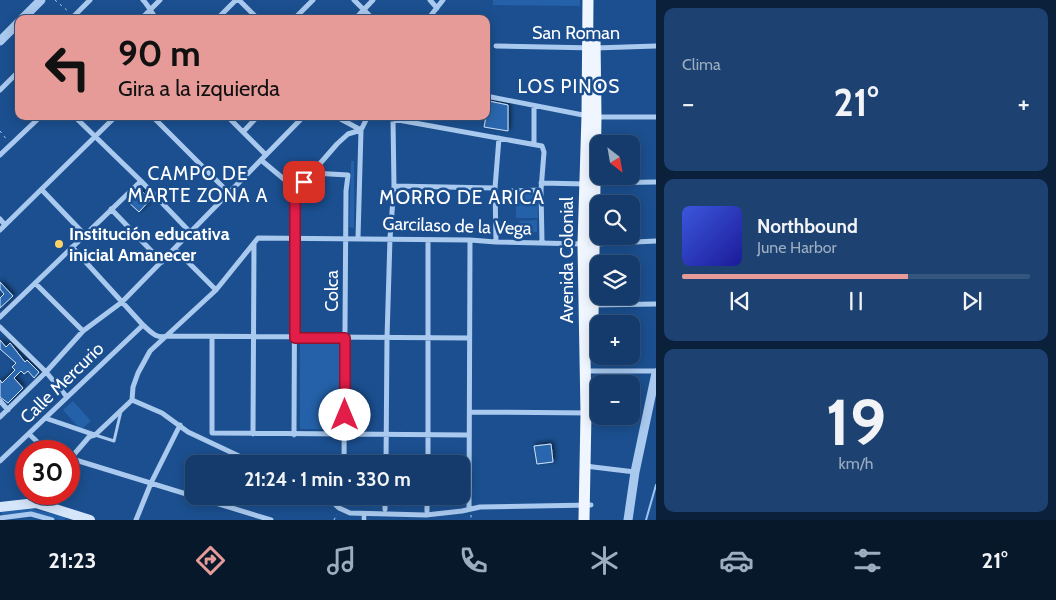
<!DOCTYPE html>
<html lang="es">
<head>
<meta charset="utf-8">
<style>
	body { margin:0; font-family:Cabin,sans-serif; background:#1d4271; color:#f1f3f6; height:100vh; display:flex; flex-direction:column; font-size:19px; white-space:nowrap }
	* { box-sizing:border-box; margin:0 }
	p { font-size:16px; color:#9dadc1 }
	.icon { flex:none; width:28px; height:28px; fill:none; stroke:currentColor; stroke-width:2; stroke-linecap:round; stroke-linejoin:round }
	.map { position:relative; flex:1; overflow:hidden }
	.drawer { display:flex; flex-direction:column; gap:8px; padding:8px; background:#0b203b; width:400px }
	.drawer>* { flex:none }
	.guide { position:absolute; left:15px; top:15px; width:475px; height:105px; border-radius:10px; box-shadow:0 2px 12px #0003,0 0 0 1px #33557e; background:#e69b98; color:#111; overflow:hidden }
	.needle { width:32px; rotate:149deg }
	.fabs { position:absolute; left:590px; top:135px; display:grid; gap:10px }
	.fabs a { display:grid; place-items:center; width:50px; height:50px; border-radius:10px; background:#143b6b; box-shadow:0 2px 12px #0003,0 0 0 1px #33557e; font-size:25px }
	.speed { position:absolute; left:15px; top:440px; display:flex; gap:10px; font-size:25px; font-weight:700; text-align:center }
	.speed>* { display:grid; place-content:center; width:65px; height:65px; border-radius:50%; background:#143b6b; box-shadow:0 2px 12px #0003,0 0 0 1px #33557e; line-height:1 }
	.speed .limit { border:8px solid #d22; background:#fff; color:#111 }
	.pin { position:absolute; display:grid; place-items:center; width:42px; height:42px; color:#fff; margin:-21px; border-radius:10px; box-shadow:0 2px 8px #0006 }
	.me { position:absolute; width:55px; margin:-28px; rotate:0deg; stroke-linejoin:round; filter:drop-shadow(0 0 4px #0008) }
	.turn { display:flex; align-items:center; gap:18px; height:105px; padding:0 20px; font-size:22px }
	.turn .icon { width:65px; height:65px; stroke-width:2.5 }
	.turn b { display:block; font-size:35px; line-height:42px }
	.big { font-size:38px; font-weight:800; line-height:1.1 }
	.drawer .widget { flex:1; display:flex; flex-direction:column; justify-content:center; gap:8px; min-width:0; padding:0 18px; border-radius:10px; background:#1d4271 }
	.drawer .dial { align-items:center; gap:0 }
	.dial b { font-size:65px; line-height:1 }
	.song { display:flex; align-items:center; gap:15px }
	.cover { width:60px; height:60px; border-radius:8px; background:linear-gradient(135deg,hsl(230 70% 55%),hsl(240 70% 35%)) }
	.played { height:5px; border-radius:2px; background:linear-gradient(90deg,#e69b98 65%,#33557e 65%) }
	.keys { display:flex; justify-content:space-around; direction:ltr }
	.heat { display:flex; justify-content:space-between; align-items:center; font-size:28px; direction:ltr }
	.trip { position:absolute; left:185px; top:455px; width:285px; height:50px; border-radius:10px; background:#143b6b; box-shadow:0 2px 12px #0003,0 0 0 1px #33557e; font-weight:800; line-height:50px; text-align:center }
	.menu { display:flex; height:80px; justify-content:space-around; align-items:center; background:#08182b; color:#9dadc1 }
	.menu .icon { width:35px; height:35px }
	.menu .on { color:#e69b98 }
	.menu b { font-size:22px; color:#f1f3f6 }
	main { display:flex; flex:1; min-height:0 }
	.map>svg:first-child { display:block }
</style>
</head>
<body>
<main>
<div class="map">
<svg width="656" height="520" viewBox="0 0 656 520">
	<defs>
		<filter id="shadow"><feDropShadow dx="2" dy="-2" stdDeviation="2.5" flood-color="#0009"/></filter>
	</defs>
	<rect width="100%" height="100%" fill="#1b4f8f"/>
	<path fill="#2461a8" d="M 493,0 L 580,0 L 580,6 L 493,5 Z
		M 351,161 L 354,161 L 354,228 L 349,227 Z
		M 537,188 L 538,218 L 516,218 L 516,189 Z
		M 537,220 L 537,232 L 520,232 L 519,221 Z
		M 300,341 L 341,343 L 342,429 L 300,429 Z
		M 73,401 L 91,421 L 81,430 L 63,410 Z
		M 30,508 L 65,517 L 65,520 L 59,520 L 33,512 L 2,515 L 1,512 Z"/>
	<g fill="none" stroke-linecap="round" stroke-linejoin="round">
		<path stroke="#9cc4f0" stroke-width="2" d="M 646,520 L 656,485"/>
	</g>
	<path fill="#2a66ad" stroke="#cfe3fa" filter="url(#shadow)" d="M 489,101 L 508,105 L 508,131 L 484,127 Z
		M 139,189 L 151,199 L 139,212 L 127,201 Z
		M 0,282 L 13,296 L 0,308 L 0,298 L 4,294 L 0,289 Z
		M 0,340 L 6,347 L 10,343 L 25,362 L 27,360 L 39,372 L 34,378 L 28,371 L 24,374 L 21,371 L 14,378 L 23,388 L 8,403 L 0,397 L 0,380 L 2,383 L 15,370 L 12,367 L 16,363 L 0,349 Z
		M 551,444 L 553,462 L 537,464 L 534,446 Z"/>
	<g fill="none" stroke-linecap="round" stroke-linejoin="round">
		<path stroke="#a9c9ee" stroke-width="1" stroke-dasharray="2.5 4" stroke-linecap="butt" d="M 55,0 L 69,12
			M 0,131 L 7,140
			M 227,500 L 228,496
			M 471,515 L 471,520
			M 334,520 L 337,514"/>
		<path stroke="#a9c9ee" stroke-width="3" d="M 95,435 L 114,441 L 121,411"/>
		<path stroke="#a9c9ee" stroke-width="4.5" d="M 45,418 L 95,435
			M 364,514 L 364,520"/>
		<path stroke="#a9c9ee" stroke-width="5" d="M 143,0 C 149,6 151,13 157,19
			M 239,0 L 258,19
			M 354,0 L 373,19
			M 430,0 L 437,8
			M 71,19 L 90,0
			M 141,19 L 160,0
			M 217,19 L 236,0
			M 294,19 L 313,0
			M 355,19 L 373,0
			M 428,19 L 443,0
			M 496,46 L 595,48 L 656,46
			M 0,90 L 19,71
			M 486,96 L 588,116
			M 74,116 L 141,181 L 190,232
			M 152,116 L 229,193
			M 227,116 L 266,155
			M 335,116 L 361,130 L 358,238
			M 376,116 L 542,146 L 544,152 L 541,190 L 542,242
			M 597,117 L 656,117
			M 243,132 L 258,116
			M 534,143 L 534,106
			M 0,155 L 41,116
			M 261,160 L 297,190
			M 312,173 L 348,175 L 346,191 L 344,464
			M 541,183 L 586,184
			M 594,183 L 656,182
			M 394,186 L 495,188
			M 42,190 L 85,235
			M 512,191 L 541,190
			M 111,209 L 162,262
			M 0,219 L 5,225
			M 0,230 L 116,116
			M 496,242 L 495,188 L 499,138
			M 594,244 L 656,241
			M 72,247 L 143,325 C 151,332 156,339 167,336 L 469,338
			M 175,249 L 216,290
			M 35,283 L 83,331
			M 594,305 L 656,304
			M 0,317 L 141,181
			M 0,327 L 46,372 L 67,397
			M 212,337 L 212,433 L 468,435
			M 585,371 L 656,371
			M 0,401 L 8,410
			M 470,412 L 592,413
			M 0,417 L 46,372 L 83,331 L 122,302 L 304,116
			M 29,434 L 47,451
			M 253,434 L 254,244
			M 294,435 L 295,196 L 297,190 L 337,144 L 348,134 L 361,130 L 368,116
			M 69,458 L 271,520
			M 70,459 L 89,437 L 95,435 L 132,400
			M 0,461 L 143,325
			M 261,464 L 239,456 L 188,432 L 162,413 L 132,400 L 133,387 L 138,373 L 150,351 L 216,290 L 258,238 L 470,240 L 496,242 L 583,244
			M 386,464 L 387,338 L 390,238 L 394,186 L 393,119
			M 428,464 L 428,240
			M 585,466 L 635,472
			M 326,496 L 339,508 L 350,513 L 426,515 L 462,511 L 480,507 L 591,505
			M 344,499 L 344,496
			M 36,503 L 39,494
			M 385,509 L 385,496
			M 469,509 L 470,240
			M 427,511 L 427,496
			M 0,518 L 31,514 L 52,520
			M 136,520 L 151,483 L 180,425"/>
		<path stroke="#a9c9ee" stroke-width="9" d="M 22,19 L 41,0
			M 0,41 L 19,22
			M 628,520 L 635,472 L 656,373"/>
		<path stroke="#d6e6fa" stroke-width="10" d="M 0,507 L 36,503 L 90,520"/>
		<path stroke="#f0f6ff" stroke-width="11" d="M 593,316 L 596,117 L 595,39
			M 584,520 L 586,413 L 583,244 L 587,116 L 588,0"/>
	</g>
	<g fill="none" stroke-linecap="round" stroke-linejoin="round">
		<g stroke="#92132f" stroke-width="12">
			<path id="route" d="M 304,182 L 297,190 L 295,196 L 295,338 L 345,338 L 345,415"/>
		</g>
		<use href="#route" stroke="#e11d48" stroke-width="9"/>
	</g>
	<circle fill="#ffd166" stroke="#1b4f8f" stroke-width="2" cx="59" cy="244" r="5"/>
	<g text-anchor="middle" stroke-width="5" stroke-linejoin="round" paint-order="stroke">
		<g font-size="18" fill="#fff" stroke="#1b4f8f">
			<text x="576" y="39">San Roman</text>
			<text transform="translate(457 226) rotate(2)" y="6">Garcilaso de la Vega</text>
			<text transform="translate(567 260) rotate(-90)" y="6">Avenida Colonial</text>
			<text transform="translate(332 291) rotate(-90)" y="6">Colca</text>
			<text transform="translate(62 383) rotate(-44)" y="6">Calle Mercurio</text>
		</g>
		<g font-size="18" font-weight="bold" fill="#fff" stroke="#1b4f8f" text-anchor="start">
			<text x="69" y="240">Institución educativa<tspan x="69" dy="21">inicial Amanecer</tspan></text>
		</g>
		<g font-size="19" letter-spacing="1" fill="#fff" stroke="#1b4f8f">
			<text x="569" y="93">LOS PINOS</text>
			<text x="198" y="180">CAMPO DE<tspan x="198" dy="22">MARTE ZONA A</tspan></text>
			<text x="462" y="204">MORRO DE ARICA</text>
		</g>
	</g>
</svg>
<div class="fabs">
<a><svg class="needle" viewBox="-14 -14 28 28"><path d="M0-13l5 13h-10z" fill="#e53935"/><path d="M0 13l5-13h-10z" fill="#9dadc1"/></svg></a>
<a><svg class="icon" aria-label="search" viewBox="0 0 24 24"><circle cx="10" cy="10" r="6"/><path d="M15 15l6 6"/></svg></a>
<a><svg class="icon" aria-label="layers" viewBox="0 0 24 24"><path d="M12 4l9 5-9 5-9-5zM3 14l9 5 9-5"/></svg></a>
<a>+</a>
<a>−</a>
</div>
<div class="speed"><div class="limit">30</div></div>
<div class="pin" style="left:304px;top:182px;background:#d93025"><svg class="icon" aria-label="arrive" viewBox="0 0 24 24"><path d="M6 21V4h12l-3 4 3 4H6"/></svg></div>
<svg class="me" style="left:345px;top:415px" viewBox="-20 -20 40 40"><circle r="19" fill="#fff"/><path d="M0-13L10 11 0 6-10 11z" fill="#e11d48"/></svg>
<div class="trip">21:24 · 1 min · 330 m</div>
<div class="guide">
<div class="turn"><svg class="icon" aria-label="left" viewBox="0 0 24 24"><path d="M17 20v-9H6M10 6l-5 5 5 5"/></svg><div><b>90 m</b>Gira a la izquierda</div></div>
</div>
</div>
<section class="drawer">
<div class="widget"><p>Clima</p>
<div class="heat"><a>−</a><b class="big">21°</b><a>+</a></div>
</div>
<div class="widget">
<div class="song"><i class="cover"></i><div><b>Northbound</b><p>June Harbor</p></div></div>
<div class="played"></div>
<div class="keys"><svg class="icon" aria-label="previous" viewBox="0 0 24 24"><path d="M18 5L8 12l10 7zM5 5v14"/></svg><svg class="icon" aria-label="pause" viewBox="0 0 24 24"><path d="M8 5v14M16 5v14"/></svg><svg class="icon" aria-label="next" viewBox="0 0 24 24"><path d="M6 5l10 7-10 7zM19 5v14"/></svg></div>
</div>
<div class="widget dial"><b>19</b><p>km/h</p></div>
</section>
</main>
<nav class="menu">
<b>21:23</b>
<svg class="icon on" aria-label="directions" viewBox="0 0 24 24"><path d="M12 3l9 9-9 9-9-9zM9 14v-3h6M13 9l2 2-2 2"/></svg>
<svg class="icon" aria-label="music" viewBox="0 0 24 24"><path d="M9 18V5l10-2v13"/><circle cx="6" cy="18" r="3"/><circle cx="16" cy="16" r="3"/></svg>
<svg class="icon" aria-label="phone" viewBox="0 0 24 24"><path d="M5 4h4l2 5-3 2q2 4 5 5l2-3 5 2v4C11 20 4 13 5 4z"/></svg>
<svg class="icon" aria-label="climate" viewBox="0 0 24 24"><path d="M12 3v18M4 7l16 10M4 17L20 7"/></svg>
<svg class="icon" aria-label="car" viewBox="0 0 24 24"><path d="M5 17H2v-5l4-1 3-4h7l3 4 3 1v5h-3M9 17h6M6 11h13"/><circle cx="7" cy="17" r="2"/><circle cx="17" cy="17" r="2"/></svg>
<svg class="icon" aria-label="filters" viewBox="0 0 24 24"><path d="M4 7h16M4 17h16"/><circle cx="9" cy="7" r="2"/><circle cx="15" cy="17" r="2"/></svg>
<b>21°</b>
</nav>
</body>
</html>
